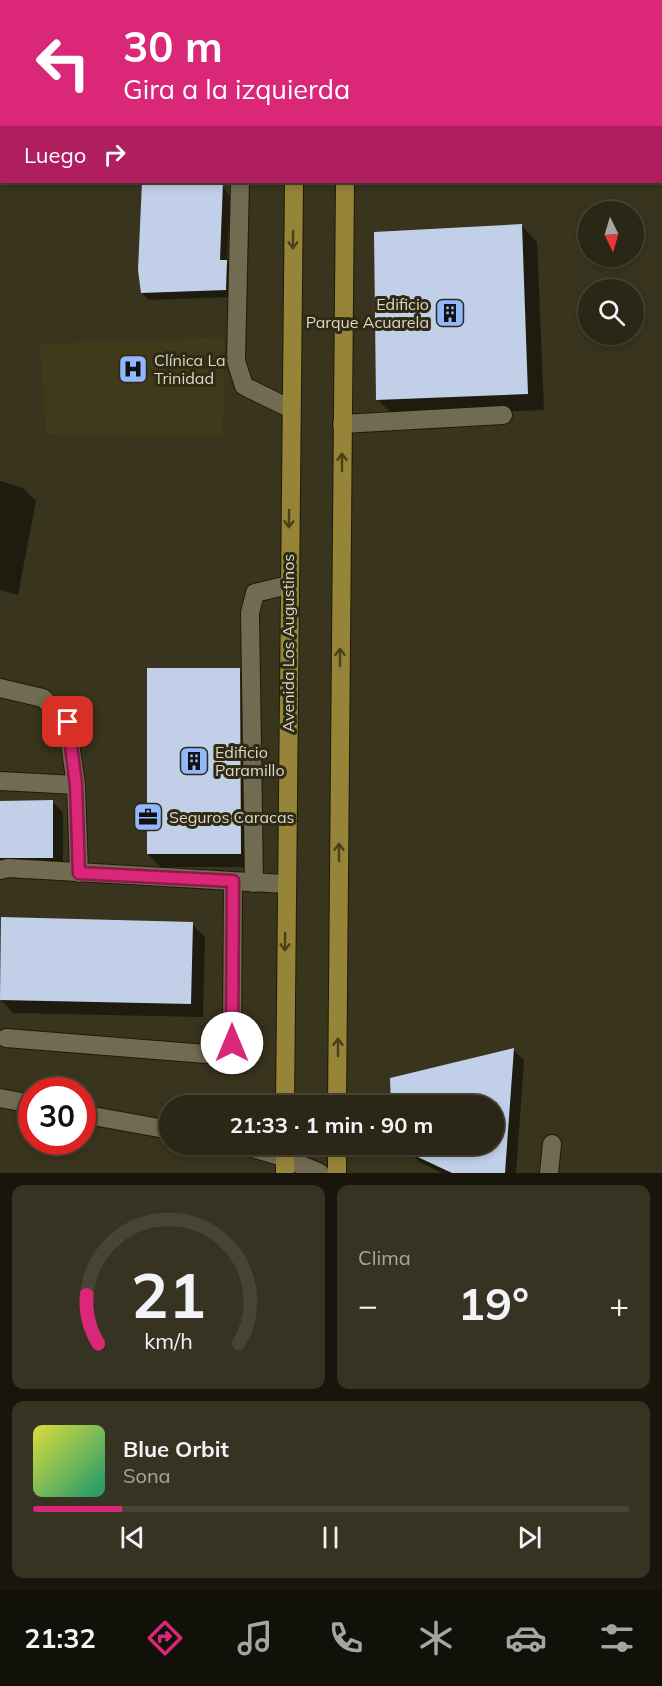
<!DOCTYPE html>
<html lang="es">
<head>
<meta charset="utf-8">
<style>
	body { margin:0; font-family:Mulish,sans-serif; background:#373323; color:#f1f3f6; height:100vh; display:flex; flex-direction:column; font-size:22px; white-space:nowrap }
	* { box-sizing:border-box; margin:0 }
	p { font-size:20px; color:#a6a5a1 }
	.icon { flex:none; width:33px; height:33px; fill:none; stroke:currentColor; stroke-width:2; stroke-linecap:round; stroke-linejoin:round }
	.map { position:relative; height:1173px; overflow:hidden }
	.side { display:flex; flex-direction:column; gap:12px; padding:12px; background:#18150c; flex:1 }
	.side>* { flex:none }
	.banner { position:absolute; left:0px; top:0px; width:663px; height:183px; box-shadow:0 3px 9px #0003,0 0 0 2px #474435; background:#db2777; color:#fff; overflow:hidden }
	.needle { width:39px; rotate:175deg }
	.fabs { position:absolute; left:578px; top:201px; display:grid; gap:12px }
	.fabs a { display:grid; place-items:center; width:66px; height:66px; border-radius:50%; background:#2b2716; box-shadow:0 3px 9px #0003,0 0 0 2px #474435; font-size:30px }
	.speed { position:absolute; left:18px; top:1077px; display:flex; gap:12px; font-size:30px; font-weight:700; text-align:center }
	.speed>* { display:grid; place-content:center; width:78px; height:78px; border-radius:50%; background:#2b2716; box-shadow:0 3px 9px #0003,0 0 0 2px #474435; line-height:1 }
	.speed .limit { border:9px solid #d22; background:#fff; color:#111 }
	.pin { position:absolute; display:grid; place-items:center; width:51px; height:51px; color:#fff; margin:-26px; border-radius:12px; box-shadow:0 3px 9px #0006 }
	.me { position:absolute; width:66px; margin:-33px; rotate:0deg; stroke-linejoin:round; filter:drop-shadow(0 0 4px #0008) }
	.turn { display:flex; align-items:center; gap:21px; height:126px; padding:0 24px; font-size:27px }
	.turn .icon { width:78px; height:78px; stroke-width:2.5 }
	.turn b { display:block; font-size:42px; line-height:51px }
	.then { display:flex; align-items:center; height:57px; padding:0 24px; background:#0003; gap:12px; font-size:22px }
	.big { font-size:45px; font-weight:700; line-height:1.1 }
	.side .widget { flex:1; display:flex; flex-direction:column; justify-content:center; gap:9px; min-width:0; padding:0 21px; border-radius:12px; background:#373323 }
	.side .dial { align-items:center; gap:0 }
	.dial svg { height:156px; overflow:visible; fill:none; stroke:#474435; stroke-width:7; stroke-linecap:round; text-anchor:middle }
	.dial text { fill:#f1f3f6; stroke:none }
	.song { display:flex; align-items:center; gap:18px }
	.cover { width:72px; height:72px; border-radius:9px; background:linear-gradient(135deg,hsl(60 70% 55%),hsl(160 70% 35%)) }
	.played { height:6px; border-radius:3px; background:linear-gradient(90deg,#db2777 15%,#474435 15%) }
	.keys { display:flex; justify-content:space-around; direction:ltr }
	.heat { display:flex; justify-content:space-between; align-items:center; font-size:33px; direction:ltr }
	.side .tiles { flex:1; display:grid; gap:12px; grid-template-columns:1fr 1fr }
	.widget:last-child { grid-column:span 2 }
	.trip { position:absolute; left:159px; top:1095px; width:345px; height:60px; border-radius:30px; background:#2b2716; box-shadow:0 3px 9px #0003,0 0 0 2px #474435; font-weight:700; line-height:60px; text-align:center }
	.dock { display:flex; height:96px; justify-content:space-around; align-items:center; background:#111009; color:#a6a5a1 }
	.dock .icon { width:42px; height:42px }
	.dock .on { color:#db2777 }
	.dock b { font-size:27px; color:#f1f3f6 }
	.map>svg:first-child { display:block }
</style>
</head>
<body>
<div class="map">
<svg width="662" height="1173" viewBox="0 0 662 1173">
	<rect width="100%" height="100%" fill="#39341d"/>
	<path fill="#40391a" d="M 224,337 L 223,437 L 46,434 L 40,344 Z"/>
	<path fill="#0007" d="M 151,0 L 237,0 L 151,2 Z
		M 143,182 L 220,182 L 230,197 L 227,262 L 234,269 L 233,297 L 149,300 L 142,293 L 139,271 Z
		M 522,226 L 537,242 L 544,410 L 393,415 L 377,399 Z
		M 0,481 L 23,488 L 36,501 L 18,595 L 0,590 Z
		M 239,670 L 252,683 L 253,867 L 161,867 L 148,854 Z
		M 0,802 L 53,802 L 63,813 L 63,868 L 0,868 Z
		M 192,924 L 205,937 L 203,1017 L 13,1013 L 0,999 Z
		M 513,1050 L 524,1060 L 516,1173 L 442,1173 L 420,1162 L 408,1151 L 494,1144 L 494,1106 Z"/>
	<path fill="#c2cfe8" d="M 142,182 L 223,182 L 220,260 L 227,260 L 226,290 L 141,293 L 138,270 Z
		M 522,224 L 528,394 L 376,400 L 374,232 Z
		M 147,668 L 240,668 L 241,854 L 147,854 Z
		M 53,800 L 53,858 L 0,858 L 0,801 Z
		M 1,917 L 193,922 L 191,1004 L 0,1000 Z
		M 514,1048 L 505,1173 L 452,1173 L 407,1152 L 401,1144 L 494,1144 L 494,1106 L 391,1106 L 390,1078 Z"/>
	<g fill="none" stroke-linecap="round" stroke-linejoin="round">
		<g stroke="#211b05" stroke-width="20">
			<path id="minor" d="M 244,2 L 245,0
				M 240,182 L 236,361 L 244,386 L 291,409
				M 342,424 L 503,415
				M 0,688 L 43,698 L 67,722 L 76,785
				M 0,781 L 76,785 L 79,873
				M 0,870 L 8,868 L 233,881
				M 254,883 L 250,613 L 255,593 L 288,585
				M 6,1038 L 206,1054 L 221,1052 L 232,1043 L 233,881 L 286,884
				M 0,1098 L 32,1104
				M 82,1114 L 170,1130
				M 240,1144 L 285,1158 L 320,1173
				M 549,1173 L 552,1144"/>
		</g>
		<g stroke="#211b05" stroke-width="20">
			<path id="major" d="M 296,2 L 296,0
				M 348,2 L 348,0
				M 285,1106 L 294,182
				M 337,1106 L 345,182
				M 285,1144 L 285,1173
				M 337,1173 L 337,1144"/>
		</g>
		<use href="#minor" stroke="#716b52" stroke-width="18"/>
		<use href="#major" stroke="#968439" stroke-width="18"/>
	</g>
	<defs><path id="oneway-shaft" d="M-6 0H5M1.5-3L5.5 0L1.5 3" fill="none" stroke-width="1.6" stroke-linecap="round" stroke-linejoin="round" transform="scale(1.5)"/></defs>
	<g stroke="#49401c">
		<use href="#oneway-shaft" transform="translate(293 240) rotate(91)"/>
		<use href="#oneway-shaft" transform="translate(342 462) rotate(-90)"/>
		<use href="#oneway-shaft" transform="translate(289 519) rotate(91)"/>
		<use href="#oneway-shaft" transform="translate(340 657) rotate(-90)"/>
		<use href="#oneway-shaft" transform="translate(339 852) rotate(-90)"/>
		<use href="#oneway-shaft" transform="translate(285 942) rotate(91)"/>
		<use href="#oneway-shaft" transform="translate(338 1047) rotate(-90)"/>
	</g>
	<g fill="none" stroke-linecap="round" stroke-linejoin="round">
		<g stroke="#8e194d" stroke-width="15">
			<path id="route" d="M 68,722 L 76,785 L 79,873 L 233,881 L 232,1043"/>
		</g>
		<use href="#route" stroke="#db2777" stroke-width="10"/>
	</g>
	<defs>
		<g id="building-square" transform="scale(1.5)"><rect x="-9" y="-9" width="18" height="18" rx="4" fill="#93b7fd" stroke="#2f2a13"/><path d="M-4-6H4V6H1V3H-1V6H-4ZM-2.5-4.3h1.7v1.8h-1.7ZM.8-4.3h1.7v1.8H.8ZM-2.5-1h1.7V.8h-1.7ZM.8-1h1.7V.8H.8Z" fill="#111"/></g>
		<g id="hospital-square" transform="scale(1.5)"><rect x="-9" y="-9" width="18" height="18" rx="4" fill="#93b7fd" stroke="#2f2a13"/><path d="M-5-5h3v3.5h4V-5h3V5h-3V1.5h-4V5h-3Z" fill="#111"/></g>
		<g id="office-square" transform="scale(1.5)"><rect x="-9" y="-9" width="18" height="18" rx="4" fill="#93b7fd" stroke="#2f2a13"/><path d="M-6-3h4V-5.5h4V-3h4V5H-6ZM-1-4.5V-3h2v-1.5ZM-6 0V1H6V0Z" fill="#111"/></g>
	</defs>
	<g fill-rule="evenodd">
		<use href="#building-square" x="450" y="313"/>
		<use href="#hospital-square" x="133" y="369"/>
		<use href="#building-square" x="194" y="761"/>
		<use href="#office-square" x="148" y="817"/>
	</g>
	<g text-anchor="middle" stroke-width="6" stroke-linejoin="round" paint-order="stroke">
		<g font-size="16" fill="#dbd8ca" stroke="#2f2a13" text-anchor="start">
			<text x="429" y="310" text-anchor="end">Edificio<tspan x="429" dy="18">Parque Acuarela</tspan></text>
			<text x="154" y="366">Clínica La<tspan x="154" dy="18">Trinidad</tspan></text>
			<text x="215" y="758">Edificio<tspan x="215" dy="18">Paramillo</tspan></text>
			<text x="169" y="823">Seguros Caracas</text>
		</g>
		<g font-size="16" fill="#dbd8ca" stroke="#2f2a13">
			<text transform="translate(288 643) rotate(-90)" y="6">Avenida Los Augustinos</text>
		</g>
	</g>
</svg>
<div class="fabs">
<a><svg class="needle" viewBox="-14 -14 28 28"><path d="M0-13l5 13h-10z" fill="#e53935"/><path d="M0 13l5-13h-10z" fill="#a6a5a1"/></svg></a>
<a><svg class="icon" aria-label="search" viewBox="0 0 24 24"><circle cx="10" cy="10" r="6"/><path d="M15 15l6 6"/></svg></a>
</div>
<div class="speed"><div class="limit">30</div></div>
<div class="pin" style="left:68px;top:722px;background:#d93025"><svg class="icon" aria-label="arrive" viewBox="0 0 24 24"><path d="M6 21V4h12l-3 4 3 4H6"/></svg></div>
<svg class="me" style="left:232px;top:1043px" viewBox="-20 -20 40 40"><circle r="19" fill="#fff"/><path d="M0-13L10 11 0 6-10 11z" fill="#db2777"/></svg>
<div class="trip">21:33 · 1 min · 90 m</div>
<div class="banner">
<div class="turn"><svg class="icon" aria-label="left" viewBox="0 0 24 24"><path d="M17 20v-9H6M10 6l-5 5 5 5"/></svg><div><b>30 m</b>Gira a la izquierda</div></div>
<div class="then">Luego<svg class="icon" aria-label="right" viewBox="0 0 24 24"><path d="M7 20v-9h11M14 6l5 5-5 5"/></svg></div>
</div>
</div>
<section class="side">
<div class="tiles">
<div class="widget dial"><svg viewBox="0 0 100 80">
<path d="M14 69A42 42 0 1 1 86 69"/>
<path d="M14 69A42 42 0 0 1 8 44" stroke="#db2777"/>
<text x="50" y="56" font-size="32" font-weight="700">21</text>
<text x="50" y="72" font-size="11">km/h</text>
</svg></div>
<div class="widget"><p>Clima</p>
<div class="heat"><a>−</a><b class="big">19°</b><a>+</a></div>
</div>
<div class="widget">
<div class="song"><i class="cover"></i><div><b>Blue Orbit</b><p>Sona</p></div></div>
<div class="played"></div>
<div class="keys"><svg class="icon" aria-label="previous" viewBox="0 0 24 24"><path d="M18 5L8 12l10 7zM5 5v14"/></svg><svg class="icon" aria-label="pause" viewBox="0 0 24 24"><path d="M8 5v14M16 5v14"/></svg><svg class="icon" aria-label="next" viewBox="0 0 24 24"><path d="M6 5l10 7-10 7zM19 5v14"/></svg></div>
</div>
</div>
</section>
<nav class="dock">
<b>21:32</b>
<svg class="icon on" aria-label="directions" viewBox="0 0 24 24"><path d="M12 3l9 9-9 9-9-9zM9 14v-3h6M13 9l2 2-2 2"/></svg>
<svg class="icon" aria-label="music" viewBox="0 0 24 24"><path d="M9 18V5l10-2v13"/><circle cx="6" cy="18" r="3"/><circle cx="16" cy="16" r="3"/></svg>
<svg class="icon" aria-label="phone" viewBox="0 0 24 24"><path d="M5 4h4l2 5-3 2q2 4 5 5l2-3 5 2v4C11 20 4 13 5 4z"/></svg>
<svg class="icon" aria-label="climate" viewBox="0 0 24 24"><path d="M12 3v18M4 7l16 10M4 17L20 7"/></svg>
<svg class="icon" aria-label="car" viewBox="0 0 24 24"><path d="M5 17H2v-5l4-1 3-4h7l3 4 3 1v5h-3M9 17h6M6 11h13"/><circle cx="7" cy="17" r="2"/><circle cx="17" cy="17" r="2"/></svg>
<svg class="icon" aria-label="filters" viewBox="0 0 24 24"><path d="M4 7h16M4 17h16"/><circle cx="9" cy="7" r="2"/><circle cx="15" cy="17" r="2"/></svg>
</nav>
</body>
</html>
